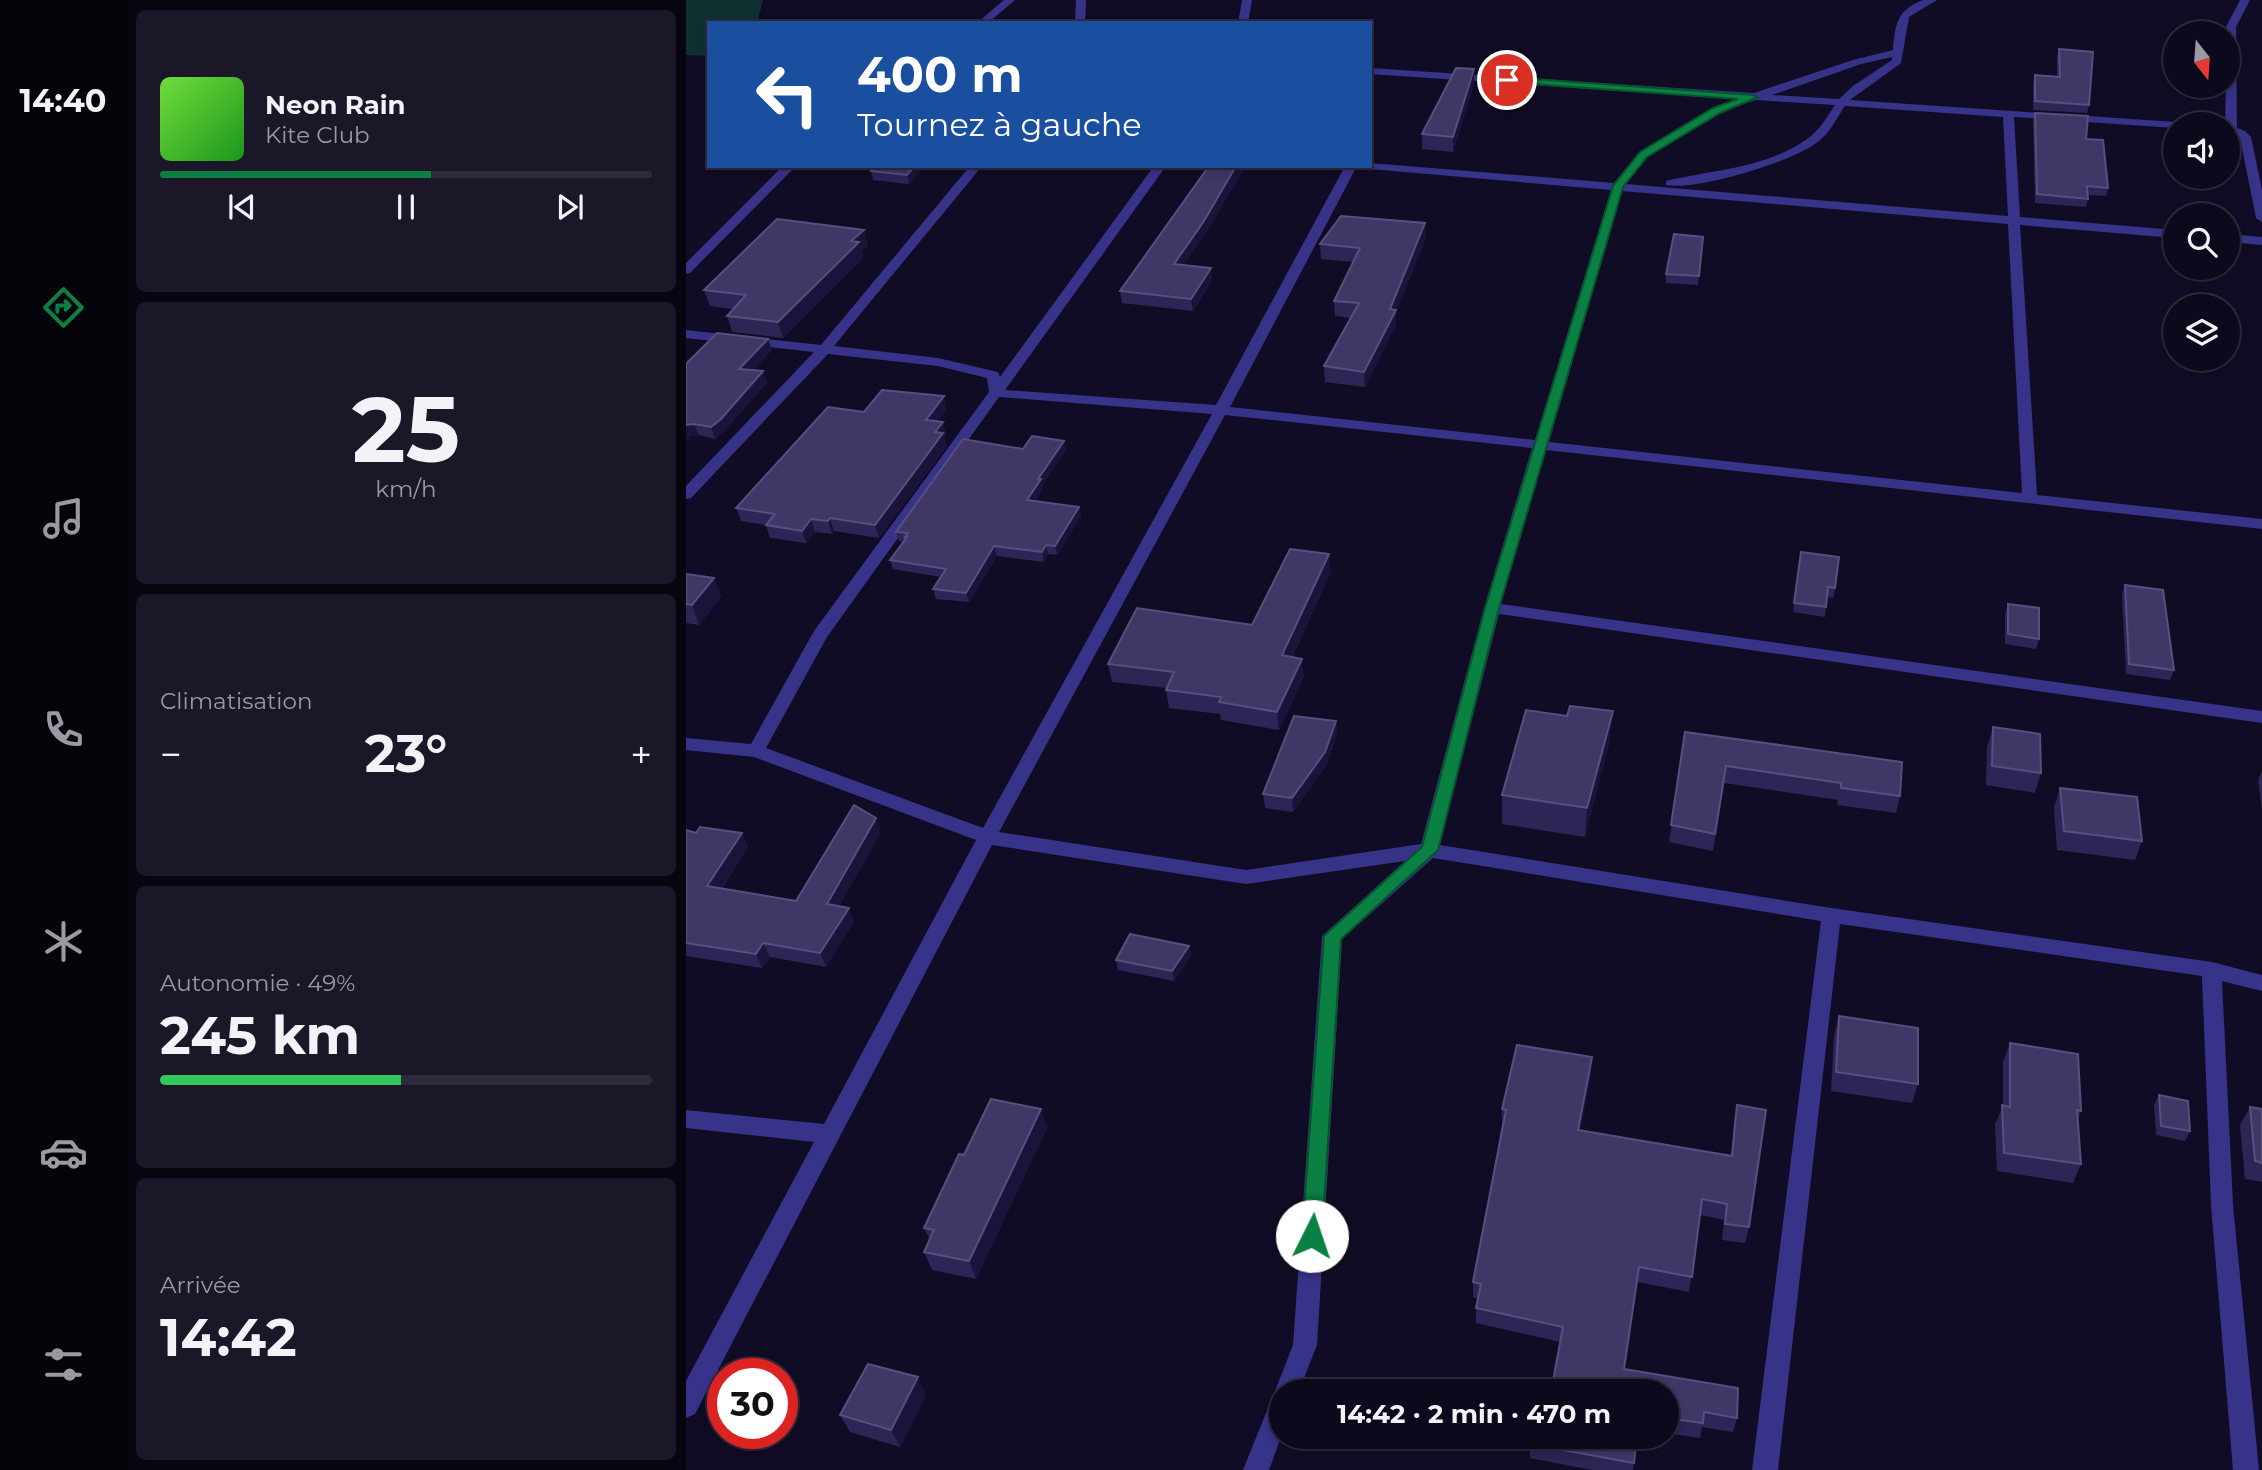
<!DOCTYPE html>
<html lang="fr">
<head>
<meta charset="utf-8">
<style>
	body { margin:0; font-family:Montserrat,sans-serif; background:#1b1729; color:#f1f3f6; height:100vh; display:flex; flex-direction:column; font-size:26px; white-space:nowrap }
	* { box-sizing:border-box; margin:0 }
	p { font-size:23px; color:#9a9aa3 }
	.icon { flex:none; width:38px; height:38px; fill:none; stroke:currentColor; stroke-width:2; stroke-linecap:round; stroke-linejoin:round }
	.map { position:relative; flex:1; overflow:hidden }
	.drawer { display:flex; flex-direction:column; gap:10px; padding:10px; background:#07050f; width:560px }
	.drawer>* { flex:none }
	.guide { position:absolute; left:21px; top:21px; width:665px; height:147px; border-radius:0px; box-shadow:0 4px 10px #0003,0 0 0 2px #2d2a3b; background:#1a4fa0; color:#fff; overflow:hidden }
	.needle { width:46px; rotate:163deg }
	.controls { position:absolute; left:1477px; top:21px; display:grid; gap:14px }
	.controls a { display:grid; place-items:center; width:77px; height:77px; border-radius:50%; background:#0d091c; box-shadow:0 4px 10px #0003,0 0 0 2px #2d2a3b; font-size:35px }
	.speed { position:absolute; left:21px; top:1358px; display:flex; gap:14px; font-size:35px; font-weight:700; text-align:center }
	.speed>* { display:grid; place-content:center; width:91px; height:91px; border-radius:50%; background:#0d091c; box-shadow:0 4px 10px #0003,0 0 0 2px #2d2a3b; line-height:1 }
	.speed .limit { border:10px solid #d22; background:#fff; color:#111 }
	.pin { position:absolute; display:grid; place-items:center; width:60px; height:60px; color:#fff; margin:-30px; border:4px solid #fff; border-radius:50%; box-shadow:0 2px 7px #0007 }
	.me { position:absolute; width:77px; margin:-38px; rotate:4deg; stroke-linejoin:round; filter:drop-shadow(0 0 5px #0008) }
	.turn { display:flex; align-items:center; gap:24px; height:147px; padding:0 35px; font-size:32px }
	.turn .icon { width:91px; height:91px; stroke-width:2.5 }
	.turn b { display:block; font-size:49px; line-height:60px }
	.big { font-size:52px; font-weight:700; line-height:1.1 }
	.drawer .card { flex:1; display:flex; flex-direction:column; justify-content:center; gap:10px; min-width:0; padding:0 24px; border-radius:10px; background:#1b1729 }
	.drawer .dial { align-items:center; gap:0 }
	.dial b { font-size:91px; line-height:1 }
	.song { display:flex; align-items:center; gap:21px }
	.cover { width:84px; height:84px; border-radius:10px; background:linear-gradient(135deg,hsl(100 70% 55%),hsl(120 70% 35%)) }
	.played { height:7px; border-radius:4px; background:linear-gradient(90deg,#0b8043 55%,#2d2a3b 55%) }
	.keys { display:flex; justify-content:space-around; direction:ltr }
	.heat { display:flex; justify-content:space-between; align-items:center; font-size:38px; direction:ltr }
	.charge { height:10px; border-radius:5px; background:linear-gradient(90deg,#34c759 49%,#2d2a3b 0) }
	.trip { position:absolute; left:583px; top:1379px; width:410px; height:70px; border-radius:35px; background:#0d091c; box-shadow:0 4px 10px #0003,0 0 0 2px #2d2a3b; font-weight:700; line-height:70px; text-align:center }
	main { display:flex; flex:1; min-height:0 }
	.tabs { display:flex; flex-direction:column; width:126px; justify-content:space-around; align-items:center; background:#05040b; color:#9a9aa3 }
	.tabs .icon { width:49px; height:49px }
	.tabs .on { color:#0b8043 }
	.tabs b { font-size:32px; color:#f1f3f6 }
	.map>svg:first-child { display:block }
</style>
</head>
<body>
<main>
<nav class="tabs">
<b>14:40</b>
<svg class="icon on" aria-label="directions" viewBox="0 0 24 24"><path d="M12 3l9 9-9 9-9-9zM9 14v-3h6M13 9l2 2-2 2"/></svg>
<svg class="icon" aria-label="music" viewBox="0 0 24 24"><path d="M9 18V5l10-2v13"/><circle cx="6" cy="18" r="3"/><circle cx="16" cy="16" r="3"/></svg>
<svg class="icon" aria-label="phone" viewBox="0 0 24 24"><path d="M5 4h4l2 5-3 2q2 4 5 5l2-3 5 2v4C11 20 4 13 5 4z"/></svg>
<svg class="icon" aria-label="climate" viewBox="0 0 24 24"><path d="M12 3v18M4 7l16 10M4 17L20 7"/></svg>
<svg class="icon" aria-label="car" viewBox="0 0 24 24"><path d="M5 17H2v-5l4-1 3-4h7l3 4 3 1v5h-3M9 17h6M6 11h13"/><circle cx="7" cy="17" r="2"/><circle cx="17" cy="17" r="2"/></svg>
<svg class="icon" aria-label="filters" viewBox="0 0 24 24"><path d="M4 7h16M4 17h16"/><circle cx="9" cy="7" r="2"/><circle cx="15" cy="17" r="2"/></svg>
</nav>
<section class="drawer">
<div class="card">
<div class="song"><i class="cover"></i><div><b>Neon Rain</b><p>Kite Club</p></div></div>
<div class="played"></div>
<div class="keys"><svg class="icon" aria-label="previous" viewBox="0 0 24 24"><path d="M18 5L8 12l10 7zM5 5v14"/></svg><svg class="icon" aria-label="pause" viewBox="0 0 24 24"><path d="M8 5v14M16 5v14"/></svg><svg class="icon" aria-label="next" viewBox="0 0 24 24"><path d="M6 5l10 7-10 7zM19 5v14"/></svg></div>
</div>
<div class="card dial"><b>25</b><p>km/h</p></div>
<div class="card"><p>Climatisation</p>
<div class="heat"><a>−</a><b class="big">23°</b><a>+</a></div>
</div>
<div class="card"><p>Autonomie · 49%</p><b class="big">245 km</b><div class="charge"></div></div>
<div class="card"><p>Arrivée</p><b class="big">14:42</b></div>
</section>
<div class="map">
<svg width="1576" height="1470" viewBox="0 0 1576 1470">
	<rect width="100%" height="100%" fill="#110c25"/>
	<path fill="#0f302f" d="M 0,0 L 77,0 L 71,23 L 23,23 L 23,56 L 0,55 Z"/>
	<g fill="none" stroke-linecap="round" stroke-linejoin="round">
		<path fill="#373389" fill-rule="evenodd" d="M 318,0 L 329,0 L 302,23 L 291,23 Z
			M 390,0 L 400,0 L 399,23 L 389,23 Z
			M 556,0 L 566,0 L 562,23 L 552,23 Z
			M 1237,0 L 1251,0 L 1223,17 L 1215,63 L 1164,100 L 1489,122 L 1494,124 L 1489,124 L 1489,128 L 1328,117 L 1334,217 L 1489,230 L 1489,238 L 1334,225 L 1351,495 L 1576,519 L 1576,529 L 860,450 L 815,604 L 1576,711 L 1576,723 L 813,614 L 754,845 L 1145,908 L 1526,962 L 1576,975 L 1576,991 L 1536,981 L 1547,1205 L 1573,1470 L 1547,1470 L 1525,1205 L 1516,976 L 1154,924 L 1092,1470 L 1066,1470 L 1135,921 L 747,858 L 656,939 L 631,1345 L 613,1391 L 595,1391 L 595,1437 L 583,1470 L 557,1470 L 586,1398 L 591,1396 L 589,1391 L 607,1345 L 636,936 L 719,861 L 560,884 L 306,845 L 9,1414 L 0,1418 L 0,1381 L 128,1142 L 0,1128 L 0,1110 L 138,1124 L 290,840 L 68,757 L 0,750 L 0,738 L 65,744 L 128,631 L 303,392 L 301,378 L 252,366 L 142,354 L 5,498 L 0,499 L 0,486 L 128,352 L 0,338 L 0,330 L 135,345 L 284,166 L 296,166 L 148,346 L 252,358 L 312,372 L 314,377 L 468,166 L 480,166 L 319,390 L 530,405 L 659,166 L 671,166 L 544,407 L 849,440 L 925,190 L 684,169 L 678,166 L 684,166 L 684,163 L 928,183 L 953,152 L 1026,108 L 1052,99 L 684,74 L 684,68 L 1068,93 L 1167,60 L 1207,50 C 1209,24 1211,10 1237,0 ZM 1206,57 L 1206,60 L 1167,86 L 1153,99 L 1086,95 L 1175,64 ZM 1070,100 L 1149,105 C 1141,117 1133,131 1121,139 C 1081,168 1027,170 980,181 L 980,185 C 1010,191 1104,162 1129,144 C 1143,135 1150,119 1159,106 L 1317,117 L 1322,216 L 940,184 L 961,156 L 1034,112 ZM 936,191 L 1322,224 L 1336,493 L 863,442 ZM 313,397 L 526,414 L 297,828 L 80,748 L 141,637 ZM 539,415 L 846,448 L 798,608 L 735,844 L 560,870 L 313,832 Z
			M 1554,0 L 1564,0 L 1550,27 L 1551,128 L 1559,131 L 1565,137 L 1576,190 L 1576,222 L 1570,218 L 1554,138 L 1542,133 L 1542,124 L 1539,124 L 1540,86 L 1542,86 L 1540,27 Z
			M 97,166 L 110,166 L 4,273 L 0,274 L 0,263 Z
			M 1542,234 L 1576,237 L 1576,245 L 1542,242 Z"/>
	</g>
	<path fill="#2e2455" d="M 1373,49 L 1403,105 L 1401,113 L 1347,110 L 1347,83 L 1349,75 L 1371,77 L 1371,57 Z
		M 788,84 L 767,152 L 736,149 L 736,134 Z
		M 1349,113 L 1400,139 L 1422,188 L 1420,196 L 1402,195 L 1402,199 L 1400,207 L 1349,203 L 1347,121 Z
		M 190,166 L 240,166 L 223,184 L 187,180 L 185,171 Z
		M 558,168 L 520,233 L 497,265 L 526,281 L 507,311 L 436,303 L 434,291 Z
		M 739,223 L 740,238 L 710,312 L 710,325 L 679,387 L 639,382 L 638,366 L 665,318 L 649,316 L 648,301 L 667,262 L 635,259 L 634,244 Z
		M 178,230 L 182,246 L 176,251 L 177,258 L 97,338 L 46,332 L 41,316 L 47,309 L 24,306 L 18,290 Z
		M 1017,237 L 1012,285 L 980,283 L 980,274 Z
		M 86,350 L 66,371 L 77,371 L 81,383 L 39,430 L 29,439 L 13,435 L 5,436 L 0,364 Z
		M 261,409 L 251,421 L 257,422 L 260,435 L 258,437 L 261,446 L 193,538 L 148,531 L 146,534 L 129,532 L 120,543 L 84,538 L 80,525 L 55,521 L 50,508 L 178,412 Z
		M 337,449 L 380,450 L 356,485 L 357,488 L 349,501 L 393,507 L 395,516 L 371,555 L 362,554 L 358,562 L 311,556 L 283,602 L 250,599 L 247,589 L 255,577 L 207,569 L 204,560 L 218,542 L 213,541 L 210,532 Z
		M 1115,552 L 1149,588 L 1147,598 L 1141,597 L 1139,617 L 1107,612 Z
		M 645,572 L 606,657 L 618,676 L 593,730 L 535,720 L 534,714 L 483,708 L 480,690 L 481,688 L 426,682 L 422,664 L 566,625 Z
		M 0,574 L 28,578 L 35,597 L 13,625 L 0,623 Z
		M 1439,585 L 1488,670 L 1484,680 L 1440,674 L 1436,595 Z
		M 1322,604 L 1353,639 L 1350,649 L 1319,644 L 1319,614 Z
		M 650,721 L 651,735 L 640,766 L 607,812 L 579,808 L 577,794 Z
		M 1307,727 L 1355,773 L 1349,793 L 1300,785 L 1301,747 Z
		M 999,732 L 1214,796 L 1210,813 L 1151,805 L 1152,800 L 1038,783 L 1027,851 L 983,842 Z
		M 924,740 L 899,837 L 816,824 L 816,795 Z
		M 1576,771 L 1576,809 L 1572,780 Z
		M 1374,788 L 1456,841 L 1449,860 L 1371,850 L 1368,807 Z
		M 0,830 L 10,833 L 56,833 L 62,847 L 36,889 L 110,901 L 195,832 L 153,906 L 168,922 L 140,967 L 84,957 L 76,968 L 0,956 Z
		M 503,946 L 505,956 L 488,981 L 432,970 L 430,960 Z
		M 1153,1016 L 1232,1084 L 1226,1103 L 1145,1091 L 1148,1036 Z
		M 1324,1043 L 1395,1111 L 1392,1119 L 1395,1164 L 1387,1183 L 1311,1171 L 1309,1124 L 1317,1106 L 1317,1062 Z
		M 905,1074 L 894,1131 L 1045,1156 L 1048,1121 L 1051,1105 L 1063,1227 L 1059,1243 L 1036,1240 L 1038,1220 L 1014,1215 L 1003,1292 L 951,1282 L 938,1369 L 1051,1418 L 1047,1432 L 1016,1427 L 1014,1438 L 980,1433 L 980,1391 L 867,1381 L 874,1342 L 790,1323 L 790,1308 L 792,1299 L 787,1297 L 787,1282 L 816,1125 L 816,1109 Z
		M 1473,1095 L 1504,1131 L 1499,1141 L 1470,1135 L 1468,1105 Z
		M 1564,1107 L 1576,1109 L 1576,1182 L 1559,1179 L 1554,1125 Z
		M 355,1109 L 361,1128 L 290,1279 L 246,1270 L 238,1252 L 244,1240 L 238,1228 L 278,1155 Z
		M 240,1395 L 214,1447 L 164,1432 L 154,1415 Z
		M 951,1437 L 947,1470 L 906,1470 L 844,1458 L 844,1444 Z"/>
	<path fill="#1b133a" d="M 788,69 L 788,84 L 767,152 L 767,137 Z
		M 229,166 L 240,166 L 223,184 L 221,175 Z
		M 550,166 L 558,166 L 558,168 L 520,233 L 489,277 L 488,264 Z
		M 739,223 L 740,238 L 710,312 L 710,325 L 679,387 L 678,372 Z
		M 178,230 L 182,246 L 176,251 L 177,258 L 97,338 L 92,322 L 165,241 Z
		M 525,268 L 526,281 L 507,311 L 505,299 Z
		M 82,339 L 86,350 L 57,381 L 53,369 Z
		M 77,371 L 81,383 L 39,430 L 29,439 L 25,427 Z
		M 258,396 L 261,409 L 243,432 L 240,420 Z
		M 257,422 L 260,435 L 258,437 L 261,446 L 193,538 L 189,525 L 249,432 Z
		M 8,424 L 13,435 L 5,436 L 0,441 L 0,425 Z
		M 378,441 L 380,450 L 356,485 L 357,488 L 343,509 L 341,500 L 352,479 Z
		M 393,507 L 395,516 L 371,555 L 369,546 Z
		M 144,518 L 148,531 L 146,534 L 142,521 Z
		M 125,519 L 129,532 L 120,543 L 116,531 Z
		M 360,545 L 362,554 L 358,562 L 356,552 Z
		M 308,546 L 311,556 L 283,602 L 280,593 Z
		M 643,554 L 645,572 L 598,673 L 596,655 Z
		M 28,578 L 35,597 L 13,625 L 6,605 Z
		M 616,659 L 618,676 L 593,730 L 591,712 Z
		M 927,711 L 924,740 L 899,837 L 901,808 Z
		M 650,721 L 651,735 L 640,766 L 607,812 L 606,798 Z
		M 190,818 L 195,832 L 146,918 L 141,904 Z
		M 56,833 L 62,847 L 28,901 L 21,886 Z
		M 163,908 L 168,922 L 140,967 L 134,953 Z
		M 77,943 L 84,957 L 76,968 L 70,954 Z
		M 503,946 L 505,956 L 488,981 L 486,971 Z
		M 906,1057 L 905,1074 L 891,1147 L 892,1130 Z
		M 355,1109 L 361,1128 L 290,1279 L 283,1261 Z
		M 232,1377 L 240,1395 L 214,1447 L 205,1430 Z"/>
	<path fill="#403767" stroke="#574f7f" stroke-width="2" d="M 1373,49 L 1407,52 L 1403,105 L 1349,101 L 1349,75 L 1374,77 Z
		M 770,68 L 788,69 L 767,137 L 736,134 Z
		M 1349,113 L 1402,116 L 1400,139 L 1417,140 L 1422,188 L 1401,186 L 1402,199 L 1351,194 Z
		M 190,166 L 229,166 L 221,175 L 185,171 Z
		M 523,166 L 550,166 L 518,221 L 488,264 L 525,268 L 505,299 L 434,291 Z
		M 655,216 L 739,223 L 704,309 L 710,310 L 678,372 L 638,366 L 673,303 L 648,301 L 674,248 L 634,244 Z
		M 91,219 L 178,230 L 165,241 L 173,242 L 92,322 L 41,316 L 60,295 L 18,290 Z
		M 988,234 L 1017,237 L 1013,276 L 980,274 Z
		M 31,333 L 82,339 L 53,369 L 77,371 L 35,419 L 25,427 L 8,424 L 0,425 L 0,364 Z
		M 196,390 L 258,396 L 240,420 L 257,422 L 249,432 L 257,433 L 189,525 L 144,518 L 142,521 L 125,519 L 116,531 L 80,525 L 89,514 L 50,508 L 142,407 L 178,412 Z
		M 346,436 L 378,441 L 352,479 L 355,479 L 341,500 L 393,507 L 369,546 L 360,545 L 356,552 L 308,546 L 280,593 L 247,589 L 260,569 L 204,560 L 221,537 L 219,537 L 222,533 L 210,532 L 277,439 L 337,449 Z
		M 604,549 L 643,554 L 596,655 L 616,659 L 591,712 L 533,702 L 535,697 L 480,690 L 488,672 L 422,664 L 451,608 L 566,625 Z
		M 1115,552 L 1153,557 L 1149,588 L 1142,587 L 1140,607 L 1108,603 Z
		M 0,574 L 28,578 L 6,605 L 0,604 Z
		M 1439,585 L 1477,590 L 1488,670 L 1443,664 Z
		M 1322,604 L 1353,608 L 1353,639 L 1322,634 Z
		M 884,706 L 927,711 L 901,808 L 816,795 L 840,710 L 881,716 Z
		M 608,716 L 650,721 L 639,752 L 606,798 L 577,794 Z
		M 1307,727 L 1354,734 L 1355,773 L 1306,766 Z
		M 999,732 L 1216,762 L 1214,796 L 1155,788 L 1155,783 L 1040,766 L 1029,834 L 985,825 Z
		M 1374,788 L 1451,797 L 1456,841 L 1378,831 Z
		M 168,805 L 190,818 L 141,904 L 163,908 L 134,953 L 77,943 L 70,954 L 0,943 L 0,830 L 10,833 L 14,827 L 56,833 L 21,886 L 110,901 Z
		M 444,934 L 503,946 L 486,971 L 430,960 Z
		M 1153,1016 L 1232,1028 L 1232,1084 L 1150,1072 Z
		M 1324,1043 L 1392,1054 L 1395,1111 L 1391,1110 L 1395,1164 L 1318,1153 L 1316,1105 L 1324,1107 Z
		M 831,1045 L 906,1057 L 892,1130 L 1046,1156 L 1051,1105 L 1080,1110 L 1063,1227 L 1039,1224 L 1041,1204 L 1016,1199 L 1006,1277 L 953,1267 L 938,1369 L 1052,1388 L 1051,1418 L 1018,1412 L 1017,1423 L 980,1418 L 980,1391 L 854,1391 L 856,1379 L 867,1381 L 877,1327 L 790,1308 L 795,1284 L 787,1282 L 820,1110 L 816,1109 Z
		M 1473,1095 L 1502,1101 L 1504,1131 L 1475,1126 Z
		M 305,1099 L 355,1109 L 283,1261 L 238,1252 L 248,1230 L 238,1228 L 273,1154 L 278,1155 Z
		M 1564,1107 L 1576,1109 L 1576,1163 L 1569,1161 Z
		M 182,1364 L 232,1377 L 205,1430 L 154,1415 Z
		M 846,1437 L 951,1437 L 948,1463 L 844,1444 Z"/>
	<path fill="#0b8043" stroke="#07532c" stroke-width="2" d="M 821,77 L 1067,95 L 1072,97 L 1034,113 L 961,157 L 937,187 L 813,608 L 752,850 L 655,939 L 636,1236 L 633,1243 L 626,1245 L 619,1243 L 616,1236 L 638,936 L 736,847 L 799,608 L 927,186 L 954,152 L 1027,108 L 1052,99 L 817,82 L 817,78 Z"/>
</svg>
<div class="controls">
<a><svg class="needle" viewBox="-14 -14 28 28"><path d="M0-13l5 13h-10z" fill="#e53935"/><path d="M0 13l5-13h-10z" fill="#9a9aa3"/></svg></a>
<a><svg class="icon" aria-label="sound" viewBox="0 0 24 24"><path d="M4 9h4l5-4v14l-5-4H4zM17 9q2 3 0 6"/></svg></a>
<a><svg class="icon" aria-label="search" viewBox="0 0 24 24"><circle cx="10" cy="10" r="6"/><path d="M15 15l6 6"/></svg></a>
<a><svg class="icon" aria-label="layers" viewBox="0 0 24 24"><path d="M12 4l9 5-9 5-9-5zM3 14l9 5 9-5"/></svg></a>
</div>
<div class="speed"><div class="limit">30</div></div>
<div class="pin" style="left:821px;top:80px;background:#d93025"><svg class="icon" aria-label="arrive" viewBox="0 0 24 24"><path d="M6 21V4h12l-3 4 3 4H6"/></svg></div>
<svg class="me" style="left:626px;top:1236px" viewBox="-20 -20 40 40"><circle r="19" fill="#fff"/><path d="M0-13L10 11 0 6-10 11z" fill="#0b8043"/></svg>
<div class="trip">14:42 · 2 min · 470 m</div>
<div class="guide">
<div class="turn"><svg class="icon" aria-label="left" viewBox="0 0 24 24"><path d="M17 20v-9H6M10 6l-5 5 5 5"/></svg><div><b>400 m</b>Tournez à gauche</div></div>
</div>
</div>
</main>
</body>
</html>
